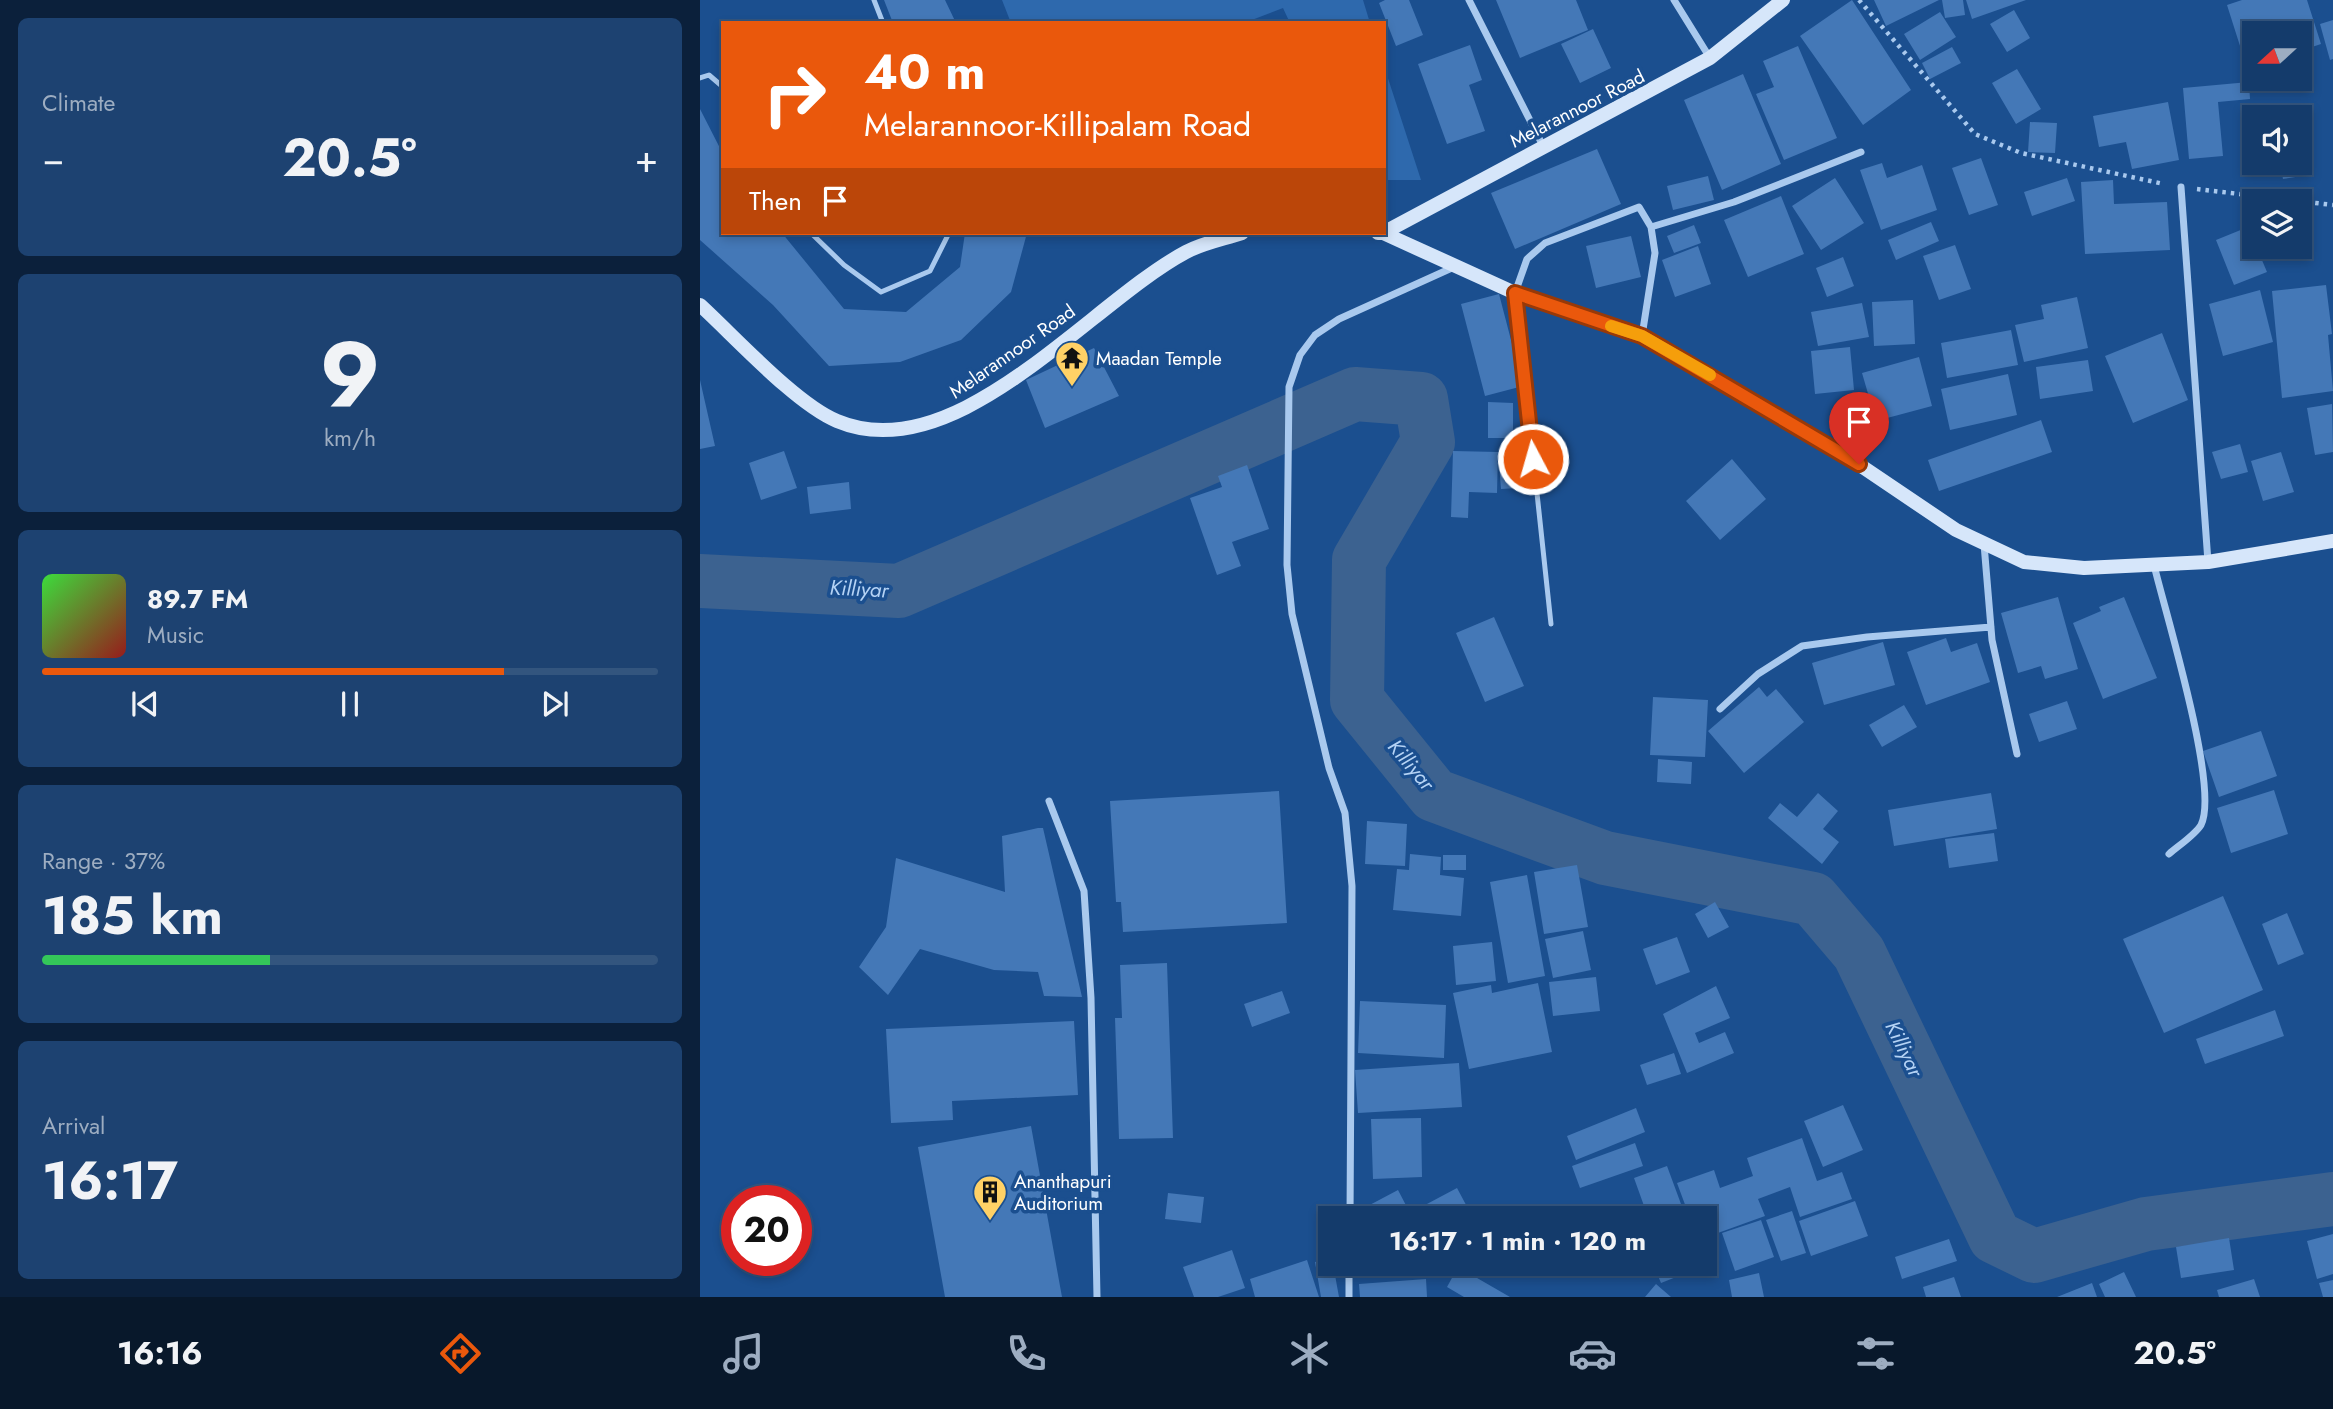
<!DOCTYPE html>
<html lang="en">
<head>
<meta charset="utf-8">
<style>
	body { margin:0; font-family:Jost,sans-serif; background:#1d4271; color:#f1f3f6; height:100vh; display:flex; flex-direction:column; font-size:26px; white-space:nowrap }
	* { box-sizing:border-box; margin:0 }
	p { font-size:23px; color:#9dadc1 }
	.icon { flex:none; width:38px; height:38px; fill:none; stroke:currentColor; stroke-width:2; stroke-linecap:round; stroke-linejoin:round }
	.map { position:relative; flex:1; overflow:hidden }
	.sheet { display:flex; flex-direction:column; gap:18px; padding:18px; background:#0b203b; width:700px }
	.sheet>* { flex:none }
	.banner { position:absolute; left:21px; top:21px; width:665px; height:214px; border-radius:0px; box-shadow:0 4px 10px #0003,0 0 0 2px #33557e; background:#ea580c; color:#fff; overflow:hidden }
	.needle { width:46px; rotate:249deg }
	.tools { position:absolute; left:1542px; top:21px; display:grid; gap:14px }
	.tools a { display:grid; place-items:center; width:70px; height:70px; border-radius:0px; background:#143b6b; box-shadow:0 4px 10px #0003,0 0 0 2px #33557e; font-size:35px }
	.speed { position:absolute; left:21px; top:1185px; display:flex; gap:14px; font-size:35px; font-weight:700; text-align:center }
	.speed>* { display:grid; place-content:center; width:91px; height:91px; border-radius:50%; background:#143b6b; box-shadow:0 4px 10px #0003,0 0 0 2px #33557e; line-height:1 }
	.speed .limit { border:10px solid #d22; background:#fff; color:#111 }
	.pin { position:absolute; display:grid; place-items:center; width:60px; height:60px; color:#fff; margin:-72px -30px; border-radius:50% 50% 50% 0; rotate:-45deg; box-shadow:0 0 7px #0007 }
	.pin .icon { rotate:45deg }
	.me { position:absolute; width:77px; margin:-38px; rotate:354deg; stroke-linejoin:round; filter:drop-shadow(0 0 5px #0008) }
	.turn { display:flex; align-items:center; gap:24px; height:147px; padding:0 28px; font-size:32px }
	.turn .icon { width:91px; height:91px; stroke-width:2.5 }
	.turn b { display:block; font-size:49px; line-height:60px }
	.then { display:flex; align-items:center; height:66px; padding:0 28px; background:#0003; gap:14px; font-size:26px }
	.big { font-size:52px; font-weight:700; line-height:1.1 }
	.sheet .widget { flex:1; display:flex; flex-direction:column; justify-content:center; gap:10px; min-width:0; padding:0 24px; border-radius:10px; background:#1d4271 }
	.sheet .dial { align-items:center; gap:0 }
	.dial b { font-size:91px; line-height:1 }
	.song { display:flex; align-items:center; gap:21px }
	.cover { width:84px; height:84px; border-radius:10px; background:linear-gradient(135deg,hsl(120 70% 55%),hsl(0 70% 35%)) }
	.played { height:7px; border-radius:4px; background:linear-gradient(90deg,#ea580c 75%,#33557e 75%) }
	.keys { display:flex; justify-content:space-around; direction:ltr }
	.heat { display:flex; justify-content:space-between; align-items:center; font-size:38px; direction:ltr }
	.charge { height:10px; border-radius:5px; background:linear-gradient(90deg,#34c759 37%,#33557e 0) }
	.trip { position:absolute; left:618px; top:1206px; width:399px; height:70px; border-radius:0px; background:#143b6b; box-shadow:0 4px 10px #0003,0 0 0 2px #33557e; font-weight:700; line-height:70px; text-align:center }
	.dock { display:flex; height:112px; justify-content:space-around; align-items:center; background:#08182b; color:#9dadc1 }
	.dock .icon { width:49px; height:49px }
	.dock .current { color:#ea580c }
	.dock b { font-size:32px; color:#f1f3f6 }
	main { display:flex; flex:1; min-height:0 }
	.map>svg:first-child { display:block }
</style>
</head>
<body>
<main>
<section class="sheet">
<div class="widget"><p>Climate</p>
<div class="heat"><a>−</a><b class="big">20.5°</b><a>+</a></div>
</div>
<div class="widget dial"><b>9</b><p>km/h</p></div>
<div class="widget">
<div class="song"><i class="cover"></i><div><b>89.7 FM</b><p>Music</p></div></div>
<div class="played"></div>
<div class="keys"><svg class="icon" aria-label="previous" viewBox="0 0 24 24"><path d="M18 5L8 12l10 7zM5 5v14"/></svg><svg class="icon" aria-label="pause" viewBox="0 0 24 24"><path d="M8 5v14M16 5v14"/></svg><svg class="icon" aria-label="next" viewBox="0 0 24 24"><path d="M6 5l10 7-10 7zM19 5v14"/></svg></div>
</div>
<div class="widget"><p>Range · 37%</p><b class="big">185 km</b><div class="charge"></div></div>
<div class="widget"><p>Arrival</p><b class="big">16:17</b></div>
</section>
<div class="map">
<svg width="1633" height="1297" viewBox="0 0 1633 1297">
	<rect width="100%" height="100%" fill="#1b4f8f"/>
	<path fill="#2e69ad" d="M 302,0 L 663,0 L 670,23 L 590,23 L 583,8 L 544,23 L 311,23 Z
		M 684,66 L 721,180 L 684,180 Z"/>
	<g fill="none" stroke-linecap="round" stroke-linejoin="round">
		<path stroke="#3c6290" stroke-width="54" d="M 0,581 L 199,591 L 655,394 L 721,399 L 728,442 L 659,560 L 657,700 L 734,795 L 905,858 L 1113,899 L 1159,953 L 1295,1237 L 1334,1256 L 1446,1224 L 1633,1199"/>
	</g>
	<path fill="#4478b7" d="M 184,0 L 245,0 L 256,23 L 193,23 Z
		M 685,0 L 709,0 L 723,35 L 696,46 L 679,3 Z
		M 796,0 L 876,0 L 888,30 L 820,58 Z
		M 1152,0 L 1211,90 L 1163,125 L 1100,36 Z
		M 1174,0 L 1239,0 L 1186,26 Z
		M 1242,0 L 1263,0 L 1265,15 L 1245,18 Z
		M 1266,0 L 1326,0 L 1272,19 Z
		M 1542,0 L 1607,0 L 1621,44 L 1600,51 L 1600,33 L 1554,33 L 1554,65 L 1547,68 L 1527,5 Z
		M 1314,10 L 1330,38 L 1307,52 L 1290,24 Z
		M 1240,12 L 1256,37 L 1220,60 L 1204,34 Z
		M 1633,20 L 1633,59 L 1630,60 L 1620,24 Z
		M 893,29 L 911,68 L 880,83 L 861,44 Z
		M 770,45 L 782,80 L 769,85 L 785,131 L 747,144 L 718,64 Z
		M 1098,46 L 1137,138 L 1084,160 L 1056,94 L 1074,87 L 1063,61 Z
		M 1252,47 L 1261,63 L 1230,79 L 1222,63 Z
		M 1317,69 L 1341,109 L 1316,124 L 1292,83 Z
		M 1043,74 L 1081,164 L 1022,190 L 984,100 Z
		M 1549,82 L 1550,99 L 1518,102 L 1523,156 L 1489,159 L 1483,88 Z
		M 1468,102 L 1479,160 L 1432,169 L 1426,142 L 1399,147 L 1393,116 Z
		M 1602,108 L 1614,174 L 1583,179 L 1580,163 L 1600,163 L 1600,117 L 1572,117 L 1571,113 Z
		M 0,109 L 23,154 L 23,233 L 82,233 L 144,309 L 206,312 L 260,267 L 265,233 L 327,233 L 311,292 L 261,340 L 200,362 L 129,366 L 73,305 L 0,240 Z
		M 1330,122 L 1357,123 L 1355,153 L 1328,152 Z
		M 897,149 L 921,204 L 815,249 L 791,193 Z
		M 1281,158 L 1298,205 L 1269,215 L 1252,168 Z
		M 1182,163 L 1187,178 L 1222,165 L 1237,210 L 1181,230 L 1160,170 Z
		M 1008,176 L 1014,200 L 973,210 L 967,186 Z
		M 1135,178 L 1164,223 L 1121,250 L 1092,206 Z
		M 1367,178 L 1375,201 L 1332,216 L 1324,192 Z
		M 1413,180 L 1414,204 L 1467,202 L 1470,250 L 1385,254 L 1381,182 Z
		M 1081,196 L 1104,254 L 1048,277 L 1024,220 Z
		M 1231,222 L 1239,241 L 1196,260 L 1188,240 Z
		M 994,225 L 1001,243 L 974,253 L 967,236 Z
		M 1548,227 L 1567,272 L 1534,285 L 1516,240 Z
		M 931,236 L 941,277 L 896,288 L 886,246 Z
		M 1255,245 L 1271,289 L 1239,300 L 1223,256 Z
		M 998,246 L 1011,284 L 975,297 L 962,260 Z
		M 1143,257 L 1154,286 L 1127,297 L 1116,268 Z
		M 1626,285 L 1632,334 L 1628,335 L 1633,391 L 1582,398 L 1572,291 Z
		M 1560,290 L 1573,342 L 1523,356 L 1509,304 Z
		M 799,294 L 823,386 L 785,396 L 761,304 Z
		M 1377,297 L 1388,348 L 1324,362 L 1315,325 L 1344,319 L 1341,305 Z
		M 1213,300 L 1215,344 L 1174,346 L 1172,302 Z
		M 1162,303 L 1169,337 L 1118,346 L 1111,312 Z
		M 1311,330 L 1318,365 L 1247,378 L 1241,343 Z
		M 1462,333 L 1488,400 L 1433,423 L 1405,356 Z
		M 1150,347 L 1154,390 L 1115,394 L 1111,351 Z
		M 394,348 L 419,396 L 345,428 L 326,380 Z
		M 1219,357 L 1232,406 L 1176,421 L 1162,373 Z
		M 1388,360 L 1393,391 L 1340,399 L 1336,367 Z
		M 1308,374 L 1317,415 L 1250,430 L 1241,389 Z
		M 0,380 L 15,446 L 0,449 Z
		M 788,402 L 813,403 L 813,438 L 788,438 Z
		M 1632,404 L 1633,452 L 1615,455 L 1607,408 Z
		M 1341,420 L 1352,452 L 1239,491 L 1228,460 Z
		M 1540,444 L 1548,472 L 1521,479 L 1512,452 Z
		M 829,449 L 832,487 L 801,489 L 798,452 Z
		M 84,451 L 97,488 L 61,500 L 49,463 Z
		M 753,451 L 798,452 L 797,493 L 769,492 L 768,518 L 751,517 Z
		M 1581,452 L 1594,492 L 1563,501 L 1551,461 Z
		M 1032,459 L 1066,499 L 1020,540 L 986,501 Z
		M 547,465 L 569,529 L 532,542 L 541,566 L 517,575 L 490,498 L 522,487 L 518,476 Z
		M 149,482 L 151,509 L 110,514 L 107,487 Z
		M 1358,597 L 1378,669 L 1345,679 L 1341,666 L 1318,673 L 1301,613 Z
		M 1424,597 L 1457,678 L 1403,699 L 1373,623 L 1401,611 L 1399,607 Z
		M 794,617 L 824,686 L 785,702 L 756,633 Z
		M 1246,638 L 1251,652 L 1277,643 L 1290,682 L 1226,705 L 1207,652 Z
		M 1183,642 L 1195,685 L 1124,705 L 1112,663 Z
		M 1059,687 L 1067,697 L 1076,689 L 1104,722 L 1044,773 L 1008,731 Z
		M 953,697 L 1008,700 L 1005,757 L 950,755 Z
		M 1367,701 L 1377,729 L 1339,742 L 1329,714 Z
		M 1204,705 L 1217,727 L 1182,747 L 1169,725 Z
		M 1561,731 L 1577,776 L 1519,797 L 1503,751 Z
		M 958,759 L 992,762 L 991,784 L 957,782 Z
		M 1574,790 L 1588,834 L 1531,853 L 1517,808 Z
		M 579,791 L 587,923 L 423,932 L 421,902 L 416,902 L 410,801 Z
		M 1118,793 L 1138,811 L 1123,829 L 1139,842 L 1122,864 L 1068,818 L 1080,803 L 1097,817 Z
		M 1291,793 L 1297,829 L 1194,846 L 1188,810 Z
		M 667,821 L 707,824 L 705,866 L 665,864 Z
		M 338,828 L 343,828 L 382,997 L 344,996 L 338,972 L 294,970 L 220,949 L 188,995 L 159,967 L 186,927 L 196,858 L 305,892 L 302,836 Z
		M 1294,833 L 1298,861 L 1249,868 L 1245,839 Z
		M 710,854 L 741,857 L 740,875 L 764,878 L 761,916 L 693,910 L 697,869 L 709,870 Z
		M 743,855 L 766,855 L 766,870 L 743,870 Z
		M 877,865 L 888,927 L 844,934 L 834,872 Z
		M 827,875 L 845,976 L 808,983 L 790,882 Z
		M 1523,896 L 1563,990 L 1464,1033 L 1423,939 Z
		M 1015,902 L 1029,927 L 1008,938 L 995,914 Z
		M 1587,913 L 1604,954 L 1578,965 L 1562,924 Z
		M 883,931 L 891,970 L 853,978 L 845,939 Z
		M 977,937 L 990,972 L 956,985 L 943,949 Z
		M 792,942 L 796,981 L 756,985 L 753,946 Z
		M 467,963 L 473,1138 L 419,1139 L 415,1018 L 422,1018 L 420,965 Z
		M 896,977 L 900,1011 L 853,1016 L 849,982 Z
		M 838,983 L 852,1052 L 769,1069 L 753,993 L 791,985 L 792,993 Z
		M 1016,986 L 1030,1018 L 995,1033 L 999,1043 L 1025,1032 L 1034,1053 L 987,1073 L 963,1014 Z
		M 582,991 L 590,1013 L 552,1027 L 544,1004 Z
		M 660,1001 L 746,1005 L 744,1058 L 658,1053 Z
		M 1575,1010 L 1584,1036 L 1505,1064 L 1496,1039 Z
		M 374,1021 L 378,1095 L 252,1101 L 253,1120 L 191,1123 L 186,1029 Z
		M 974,1053 L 981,1074 L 947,1085 L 940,1065 Z
		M 759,1063 L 762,1107 L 658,1113 L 655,1070 Z
		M 1143,1105 L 1163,1150 L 1123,1167 L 1104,1121 Z
		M 936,1108 L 945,1132 L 876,1160 L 867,1136 Z
		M 721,1118 L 722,1177 L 673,1179 L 671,1119 Z
		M 331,1126 L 362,1297 L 245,1297 L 218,1147 Z
		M 1102,1138 L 1117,1181 L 1142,1172 L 1152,1199 L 1100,1217 L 1090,1187 L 1058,1199 L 1065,1216 L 1004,1238 L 1004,1218 L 990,1218 L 977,1183 L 1014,1170 L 1020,1188 L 1053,1176 L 1047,1158 Z
		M 935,1143 L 943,1166 L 880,1188 L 872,1166 Z
		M 967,1166 L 981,1204 L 948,1217 L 934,1178 Z
		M 757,1188 L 772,1216 L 769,1218 L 669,1218 L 664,1208 L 698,1190 L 710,1213 Z
		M 468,1193 L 504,1197 L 501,1223 L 465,1219 Z
		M 1155,1201 L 1168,1236 L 1111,1256 L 1099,1221 Z
		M 981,1207 L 986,1218 L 954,1218 Z
		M 1092,1211 L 1106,1253 L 1081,1261 L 1066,1220 Z
		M 1061,1220 L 1074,1257 L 1035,1271 L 1022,1233 Z
		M 1633,1234 L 1633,1274 L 1617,1279 L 1607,1241 Z
		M 1529,1238 L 1534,1270 L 1481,1278 L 1476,1247 Z
		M 1249,1239 L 1257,1261 L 1202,1279 L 1195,1257 Z
		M 532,1250 L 545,1288 L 518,1297 L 494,1297 L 483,1267 Z
		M 1005,1257 L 1009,1264 L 961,1283 L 953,1264 L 1004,1264 Z
		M 630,1259 L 630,1264 L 633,1264 L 639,1297 L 621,1297 L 615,1262 Z
		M 607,1260 L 619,1297 L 555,1297 L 550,1279 Z
		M 773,1264 L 810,1264 L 808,1272 Z
		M 758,1267 L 810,1297 L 764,1297 L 747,1287 Z
		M 1424,1272 L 1436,1297 L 1405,1297 L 1399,1284 Z
		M 1059,1273 L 1064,1297 L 1032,1297 L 1029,1280 Z
		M 1254,1277 L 1261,1297 L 1226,1297 L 1223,1287 Z
		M 726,1279 L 727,1297 L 660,1297 L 659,1284 Z
		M 1554,1279 L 1560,1297 L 1519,1297 L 1517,1290 Z
		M 1633,1280 L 1633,1297 L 1623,1297 L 1619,1283 Z
		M 1392,1283 L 1397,1297 L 1357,1297 Z
		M 956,1284 L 971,1297 L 945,1297 Z"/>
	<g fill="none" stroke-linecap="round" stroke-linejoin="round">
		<path stroke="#a9c9ee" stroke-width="4.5" stroke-dasharray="3.5 5" stroke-linecap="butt" d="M 1159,0 L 1275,134 L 1321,153 L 1464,184
			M 1497,189 L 1633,205"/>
		<path stroke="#a9c9ee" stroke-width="5" d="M 174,0 L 183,23
			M 0,78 L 9,75 L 23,87
			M 111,233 L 144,265 L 181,292 L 230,271 L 249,233
			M 816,297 L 851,624"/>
		<path stroke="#a9c9ee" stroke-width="7" d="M 769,0 L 843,146
			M 974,0 L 1010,58
			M 1481,187 L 1508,562
			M 815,293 L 827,259 L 845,243 L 939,207 L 951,227
			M 942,336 L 955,253 L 951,227 L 1034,202 L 1161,152
			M 1284,544 L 1292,640 L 1317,754
			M 1454,565 C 1465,612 1520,788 1501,825 C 1495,835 1478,846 1469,854
			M 1020,709 L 1058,674 L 1102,646 L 1167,637 L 1291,627
			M 349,801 L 384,891 L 391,998 L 397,1297
			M 650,1218 L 652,886 L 645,813 L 629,768 L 592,614 L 587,565 L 589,387 L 600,355 L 615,335 L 639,319 L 754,267
			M 649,1297 L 649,1264"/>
		<path stroke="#d6e6fa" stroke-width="14" d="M 678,233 L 683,233 L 1010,58 L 1083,0
			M 683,233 L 815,293 L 942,336 L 1139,451 L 1256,530 L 1324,562 L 1384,568 L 1508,562 L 1633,541
			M 0,305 C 35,337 96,404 137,421 C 256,471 390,303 486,252 C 503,243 524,239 542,233"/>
	</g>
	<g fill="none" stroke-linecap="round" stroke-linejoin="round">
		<g stroke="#983908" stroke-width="18">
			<path id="route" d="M 833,459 L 815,293 L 942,336 L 1159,464"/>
		</g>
		<use href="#route" stroke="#ea580c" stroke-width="12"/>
		<path stroke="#f59e0b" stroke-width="12" d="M 911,326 L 942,336 L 1010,375"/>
	</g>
	<defs>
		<g id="temple-pin" transform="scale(1.75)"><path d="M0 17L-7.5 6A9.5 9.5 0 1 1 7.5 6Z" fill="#ffd166" stroke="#1b4f8f"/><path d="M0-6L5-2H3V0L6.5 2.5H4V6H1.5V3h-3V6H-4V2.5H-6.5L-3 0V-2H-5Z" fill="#111"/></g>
		<g id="building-pin" transform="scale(1.75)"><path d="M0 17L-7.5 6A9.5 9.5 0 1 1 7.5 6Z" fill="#ffd166" stroke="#1b4f8f"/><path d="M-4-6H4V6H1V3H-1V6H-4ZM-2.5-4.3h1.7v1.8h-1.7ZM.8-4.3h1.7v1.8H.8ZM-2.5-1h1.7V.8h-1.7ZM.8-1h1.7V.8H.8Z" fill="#111"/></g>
	</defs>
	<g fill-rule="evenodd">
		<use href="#temple-pin" x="372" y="358"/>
		<use href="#building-pin" x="290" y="1192"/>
	</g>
	<g text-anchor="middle" stroke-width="7" stroke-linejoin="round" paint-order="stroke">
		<g font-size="19" fill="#fff" stroke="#1b4f8f">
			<text transform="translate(877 108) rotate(-27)" y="7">Melarannoor Road</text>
			<text transform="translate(312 351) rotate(-35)" y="7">Melarannoor Road</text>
		</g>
		<g font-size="19" fill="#fff" stroke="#1b4f8f" text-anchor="start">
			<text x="396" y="365">Maadan Temple</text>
			<text x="314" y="1188">Ananthapuri<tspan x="314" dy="22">Auditorium</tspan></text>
		</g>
		<g font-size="21" font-style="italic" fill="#b5d3f5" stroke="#1b4f8f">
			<text transform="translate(159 589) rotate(3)" y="7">Killiyar</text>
			<text transform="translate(711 765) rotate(50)" y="7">Killiyar</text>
			<text transform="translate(1204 1049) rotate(64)" y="7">Killiyar</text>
		</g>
	</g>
</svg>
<div class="tools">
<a><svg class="needle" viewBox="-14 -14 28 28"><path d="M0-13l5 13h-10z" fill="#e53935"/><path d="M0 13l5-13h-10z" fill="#9dadc1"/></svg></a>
<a><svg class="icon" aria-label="sound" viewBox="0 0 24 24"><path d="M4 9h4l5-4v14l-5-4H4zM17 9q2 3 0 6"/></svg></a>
<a><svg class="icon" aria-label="layers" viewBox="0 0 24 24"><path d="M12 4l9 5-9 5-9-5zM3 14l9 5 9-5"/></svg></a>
</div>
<div class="speed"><div class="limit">20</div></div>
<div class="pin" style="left:1159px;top:464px;background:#d93025"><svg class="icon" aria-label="arrive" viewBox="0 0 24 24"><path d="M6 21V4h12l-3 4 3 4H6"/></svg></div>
<svg class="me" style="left:833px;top:459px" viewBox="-20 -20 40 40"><circle r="17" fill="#ea580c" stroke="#fff" stroke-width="3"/><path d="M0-11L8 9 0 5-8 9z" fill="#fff"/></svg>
<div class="trip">16:17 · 1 min · 120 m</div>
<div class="banner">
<div class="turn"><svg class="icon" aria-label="right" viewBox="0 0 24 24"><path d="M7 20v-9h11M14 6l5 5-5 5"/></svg><div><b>40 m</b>Melarannoor-Killipalam Road</div></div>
<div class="then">Then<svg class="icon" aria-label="arrive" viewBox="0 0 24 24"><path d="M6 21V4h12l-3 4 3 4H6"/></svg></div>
</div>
</div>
</main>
<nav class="dock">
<b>16:16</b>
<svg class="icon current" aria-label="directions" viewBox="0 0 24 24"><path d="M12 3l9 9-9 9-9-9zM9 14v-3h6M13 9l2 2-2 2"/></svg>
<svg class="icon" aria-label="music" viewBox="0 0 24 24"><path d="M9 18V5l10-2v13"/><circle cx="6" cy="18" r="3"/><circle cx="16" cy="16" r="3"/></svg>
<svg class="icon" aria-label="phone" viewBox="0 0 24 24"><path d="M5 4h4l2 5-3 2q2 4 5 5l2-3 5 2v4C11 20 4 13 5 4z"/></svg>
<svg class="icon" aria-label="climate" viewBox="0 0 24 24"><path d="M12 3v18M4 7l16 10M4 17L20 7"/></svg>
<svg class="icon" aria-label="car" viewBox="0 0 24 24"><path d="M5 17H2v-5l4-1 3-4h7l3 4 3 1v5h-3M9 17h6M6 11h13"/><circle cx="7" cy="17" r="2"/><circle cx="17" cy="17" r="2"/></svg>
<svg class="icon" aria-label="filters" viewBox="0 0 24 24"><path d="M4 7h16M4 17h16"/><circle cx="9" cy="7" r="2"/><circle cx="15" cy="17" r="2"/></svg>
<b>20.5°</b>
</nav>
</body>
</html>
